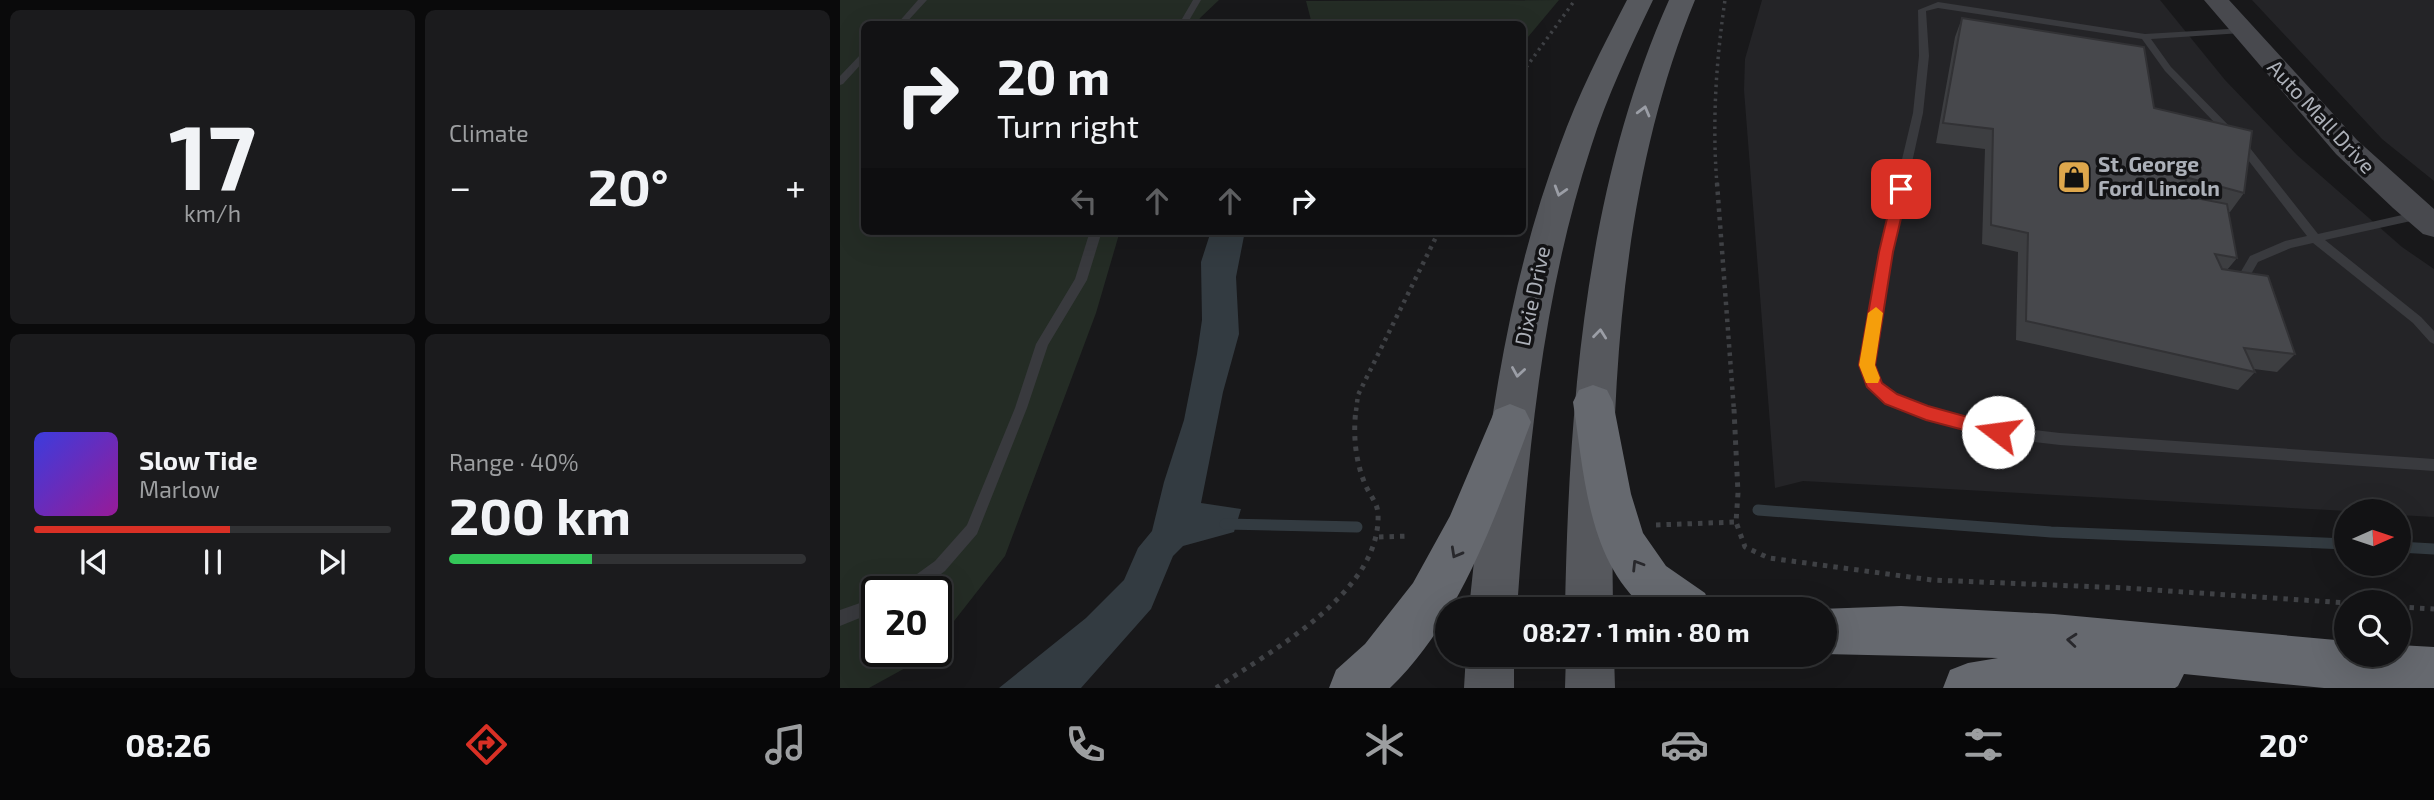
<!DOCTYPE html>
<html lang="en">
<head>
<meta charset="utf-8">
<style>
	body { margin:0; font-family:"Exo 2",sans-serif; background:#1b1b1d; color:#f1f3f6; height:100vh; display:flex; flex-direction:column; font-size:26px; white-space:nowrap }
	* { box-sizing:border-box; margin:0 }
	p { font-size:23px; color:#9c9ea0 }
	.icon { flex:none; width:38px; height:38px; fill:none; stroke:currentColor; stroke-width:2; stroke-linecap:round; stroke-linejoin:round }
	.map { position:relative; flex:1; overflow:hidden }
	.sheet { display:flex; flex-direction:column; gap:10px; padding:10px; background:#0a0a0b; width:840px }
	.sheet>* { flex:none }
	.top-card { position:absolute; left:21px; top:21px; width:665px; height:214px; border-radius:10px; box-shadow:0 7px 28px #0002,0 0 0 2px #313234; background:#121214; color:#f1f3f6; overflow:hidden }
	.needle { width:46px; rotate:87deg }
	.fabs { position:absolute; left:1494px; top:499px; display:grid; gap:14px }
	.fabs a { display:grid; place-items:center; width:77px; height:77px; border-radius:50%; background:#121214; box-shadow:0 7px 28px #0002,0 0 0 2px #313234; font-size:35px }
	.speed { position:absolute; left:21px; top:576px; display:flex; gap:14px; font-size:35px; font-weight:700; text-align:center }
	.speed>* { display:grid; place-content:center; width:91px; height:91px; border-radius:50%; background:#121214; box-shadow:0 7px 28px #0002,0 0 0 2px #313234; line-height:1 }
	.speed .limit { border:4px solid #111; border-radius:10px; background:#fff; color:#111 }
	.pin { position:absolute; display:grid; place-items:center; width:60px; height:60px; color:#fff; margin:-30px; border-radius:14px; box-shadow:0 4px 10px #0006 }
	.me { position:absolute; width:77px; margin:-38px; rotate:285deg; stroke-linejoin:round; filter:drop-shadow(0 0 5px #0008) }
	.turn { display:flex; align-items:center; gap:24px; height:147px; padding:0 21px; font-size:32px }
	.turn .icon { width:91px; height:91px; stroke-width:2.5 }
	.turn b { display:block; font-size:49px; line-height:60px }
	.lanes { display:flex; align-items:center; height:66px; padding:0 21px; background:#0003; justify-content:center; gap:35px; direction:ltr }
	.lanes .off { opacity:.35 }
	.big { font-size:52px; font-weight:700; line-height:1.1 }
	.sheet .card { flex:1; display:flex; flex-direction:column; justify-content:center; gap:10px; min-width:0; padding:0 24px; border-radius:10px; background:#1b1b1d }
	.sheet .dial { align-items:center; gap:0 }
	.dial b { font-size:91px; line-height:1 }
	.song { display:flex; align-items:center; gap:21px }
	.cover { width:84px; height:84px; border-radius:10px; background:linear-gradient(135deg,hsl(240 70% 55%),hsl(300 70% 35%)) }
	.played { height:7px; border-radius:4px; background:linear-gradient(90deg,#d93025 55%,#313234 55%) }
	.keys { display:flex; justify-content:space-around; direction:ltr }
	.heat { display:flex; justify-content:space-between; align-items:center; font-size:38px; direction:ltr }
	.charge { height:10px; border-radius:5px; background:linear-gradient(90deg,#34c759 40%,#313234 0) }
	.sheet .tiles { flex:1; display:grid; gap:10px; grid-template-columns:repeat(2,1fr) }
	.trip { position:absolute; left:595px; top:597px; width:402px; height:70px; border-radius:35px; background:#121214; box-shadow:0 7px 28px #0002,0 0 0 2px #313234; font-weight:700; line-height:70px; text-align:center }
	.menu { display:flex; height:112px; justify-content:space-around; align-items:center; background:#070708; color:#9c9ea0 }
	.menu .icon { width:49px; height:49px }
	.menu .active { color:#d93025 }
	.menu b { font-size:32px; color:#f1f3f6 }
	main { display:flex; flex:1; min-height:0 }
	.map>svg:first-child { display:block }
</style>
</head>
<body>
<main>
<section class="sheet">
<div class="tiles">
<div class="card dial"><b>17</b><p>km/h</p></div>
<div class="card"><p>Climate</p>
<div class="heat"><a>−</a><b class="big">20°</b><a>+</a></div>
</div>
<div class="card">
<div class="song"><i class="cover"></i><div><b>Slow Tide</b><p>Marlow</p></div></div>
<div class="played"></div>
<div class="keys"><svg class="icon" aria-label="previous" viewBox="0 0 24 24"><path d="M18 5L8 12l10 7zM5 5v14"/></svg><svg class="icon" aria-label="pause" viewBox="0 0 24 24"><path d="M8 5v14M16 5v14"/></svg><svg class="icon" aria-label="next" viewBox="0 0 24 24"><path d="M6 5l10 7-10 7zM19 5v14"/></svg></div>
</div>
<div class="card"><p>Range · 40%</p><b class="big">200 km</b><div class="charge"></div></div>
</div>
</section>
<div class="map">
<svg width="1594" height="688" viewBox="0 0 1594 688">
	<rect width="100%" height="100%" fill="#18181a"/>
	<path fill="#242427" d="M 922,0 L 1320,0 L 1385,80 L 1457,155 L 1562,247 L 1594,269 L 1594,517 L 1559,515 L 1559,511 L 1507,511 L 963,481 L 935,488 L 904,90 L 905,59 Z
		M 1412,0 L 1594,0 L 1594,181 L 1542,139 Z"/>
	<path fill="#242c25" d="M 0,0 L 379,0 L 360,18 L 357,24 L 24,24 L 24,231 L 280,231 L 256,313 L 165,556 L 96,644 L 96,592 L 37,592 L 37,651 L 91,651 L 87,656 L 29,688 L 0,688 Z
		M 719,0 L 683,43 L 682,24 L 472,24 L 466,1 Z"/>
	<path fill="#333b41" d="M 371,231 L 405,231 L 396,277 L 399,334 L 383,392 L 361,503 L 401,509 L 394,532 L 343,546 L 333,556 L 311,609 L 241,688 L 159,688 L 246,618 L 284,580 L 298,548 L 312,531 L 324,482 L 344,420 L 357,354 L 362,320 L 361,262 Z"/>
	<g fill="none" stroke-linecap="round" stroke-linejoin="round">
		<path stroke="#333b41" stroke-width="11" d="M 918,510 L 1211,532 L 1507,544
			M 385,524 L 517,527
			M 1559,547 L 1594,549"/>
		<path stroke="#3f4145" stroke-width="3.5" stroke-dasharray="2.5 4.5" stroke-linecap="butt" d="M 682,73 L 735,0
			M 877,185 C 872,123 876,62 885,0"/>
		<path stroke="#3f4145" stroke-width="4.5" stroke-dasharray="3.5 5" stroke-linecap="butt" d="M 877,183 L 894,411
			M 516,411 L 518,395 L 599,231"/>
		<path stroke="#3f4145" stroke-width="5" stroke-dasharray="4.5 6" stroke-linecap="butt" d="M 894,409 L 898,493 L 896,522 L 905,547 L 929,558 L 1092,580 L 1285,588 L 1507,603
			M 816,525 L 896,522
			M 539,537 L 569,536
			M 1559,607 L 1594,609
			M 376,688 C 432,650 542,592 538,513 C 537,502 529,494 525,484 C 515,460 513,434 516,409"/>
		<path fill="#393a3e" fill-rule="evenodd" d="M 78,0 L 87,0 L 65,24 L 57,24 Z
			M 353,0 L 361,0 L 347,24 L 339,24 Z
			M 1098,2 L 1305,34 L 1405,28 L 1405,32 L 1402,33 L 1311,39 L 1331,67 L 1406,143 L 1478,234 L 1580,211 L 1584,212 L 1585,215 L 1584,218 L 1580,219 L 1485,240 L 1581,317 L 1594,331 L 1594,344 L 1590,342 L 1573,323 L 1473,243 L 1451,248 L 1418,262 L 1406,283 L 1398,283 L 1396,280 L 1410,256 L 1445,241 L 1467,236 L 1398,147 L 1325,71 L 1302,39 L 1098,8 L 1086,11 L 1089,56 L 1083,113 L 1052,252 L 1033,365 L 1040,384 L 1056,395 L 1088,408 L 1158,426 L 1220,433 L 1594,459 L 1594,471 L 1220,445 L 1158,438 L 1081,417 L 1046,403 L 1031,391 L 1021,365 L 1040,252 L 1073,113 L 1079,56 L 1078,10 Z
			M 24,53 L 24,61 L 3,84 L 0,85 L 0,76 L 21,54 Z
			M 250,231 L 262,231 L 247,280 L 208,345 L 187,408 L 137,534 L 105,571 L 77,592 L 57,592 L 59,587 L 95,561 L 127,525 L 175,408 L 196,344 L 235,279 Z
			M 37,597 L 37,611 L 0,626 L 0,610 Z"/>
		<path fill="#48494e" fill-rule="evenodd" d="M 1364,0 L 1389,0 L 1517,140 L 1594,209 L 1594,237 L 1583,234 L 1553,208 L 1496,154 Z"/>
		<path fill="#56585d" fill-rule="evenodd" d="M 787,0 L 813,0 C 790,48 767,96 751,147 C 702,297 688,453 677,609 L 629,609 C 645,453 664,293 720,145 C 738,95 762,48 787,0 Z
			M 829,0 L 855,0 C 777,189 770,407 773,609 L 725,609 C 729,406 745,188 829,0 Z
			M 626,654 L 674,654 L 674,688 L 624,688 Z
			M 726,654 L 774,654 L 775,688 L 725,688 Z"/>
		<path fill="#66696f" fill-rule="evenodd" d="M 753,385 L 767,390 L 773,402 L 791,494 L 803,533 L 826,566 L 865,593 L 872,609 L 806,609 C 747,561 744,471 733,402 L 739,390 Z
			M 670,404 L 685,410 L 691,422 C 656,514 621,620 550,688 L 489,688 L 496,670 L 525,644 L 573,583 L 610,516 L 655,410 Z
			M 1061,606 L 1214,614 L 1507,641 L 1507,654 L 1559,654 L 1559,645 L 1594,647 L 1594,688 L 1484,688 L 1344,674 L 1338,686 L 1335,688 L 1103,688 L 1110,670 L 1128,663 L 1158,658 L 984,654 L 985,609 L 980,609 Z"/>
	</g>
	<path fill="#3d3e41" d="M 1122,18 L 1314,108 L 1404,193 L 1390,212 L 1389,212 L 1397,258 L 1387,270 L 1455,354 L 1437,372 L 1414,369 L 1415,372 L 1398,390 L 1176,340 L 1178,252 L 1142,244 L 1145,149 L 1096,143 L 1115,37 Z"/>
	<path fill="#47484c" stroke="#323235" stroke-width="2" d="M 1122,18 L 1304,47 L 1314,108 L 1412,131 L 1404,193 L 1345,177 L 1350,197 L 1387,204 L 1397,258 L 1375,254 L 1382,269 L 1428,276 L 1455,354 L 1404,348 L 1415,372 L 1186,321 L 1188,233 L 1151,225 L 1153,129 L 1103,123 Z"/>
	<defs><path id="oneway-chevron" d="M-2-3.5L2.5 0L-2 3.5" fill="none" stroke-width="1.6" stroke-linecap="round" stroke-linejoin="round" transform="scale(1.75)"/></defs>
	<g stroke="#9b9ea6">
		<use href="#oneway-chevron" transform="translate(804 111) rotate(-75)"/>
		<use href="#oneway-chevron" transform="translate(720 191) rotate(107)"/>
		<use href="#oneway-chevron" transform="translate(760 334) rotate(-84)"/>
		<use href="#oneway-chevron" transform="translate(678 372) rotate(99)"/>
	</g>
	<g stroke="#28282c">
		<use href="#oneway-chevron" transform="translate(616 553) rotate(119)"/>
		<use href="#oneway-chevron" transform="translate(797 565) rotate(-122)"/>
		<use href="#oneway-chevron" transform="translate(1232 640) rotate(-175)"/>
	</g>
	<path fill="#d93025" stroke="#8d1f18" stroke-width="2" d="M 1061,184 L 1068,189 L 1053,252 L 1035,365 L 1042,383 L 1057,394 L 1088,406 L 1164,427 L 1167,432 L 1164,437 L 1158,439 L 1086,420 L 1045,404 L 1027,387 L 1019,365 L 1039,252 L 1054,189 Z"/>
	<path fill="#f59e0b" d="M 1036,307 L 1043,313 L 1035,365 L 1040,378 L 1038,383 L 1026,383 L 1019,365 L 1028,313 Z"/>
	<defs>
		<g id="shop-square" transform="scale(1.75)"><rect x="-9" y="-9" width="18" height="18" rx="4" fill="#dea74c" stroke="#131315"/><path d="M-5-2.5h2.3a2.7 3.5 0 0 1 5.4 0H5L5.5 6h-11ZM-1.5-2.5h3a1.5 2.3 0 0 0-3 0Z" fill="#111"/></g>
	</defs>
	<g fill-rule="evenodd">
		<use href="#shop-square" x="1234" y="177"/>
	</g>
	<g text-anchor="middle" stroke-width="7" stroke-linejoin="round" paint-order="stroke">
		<g font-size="21" fill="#acb0b8" stroke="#131315">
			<text transform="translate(1481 117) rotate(47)" y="7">Auto Mall Drive</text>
			<text transform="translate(693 296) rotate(-78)" y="7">Dixie Drive</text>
		</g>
		<g font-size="21" font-weight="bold" fill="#acb0b8" stroke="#131315" text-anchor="start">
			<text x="1258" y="172">St. George<tspan x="1258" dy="24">Ford Lincoln</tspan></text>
		</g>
	</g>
</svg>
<div class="fabs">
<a><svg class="needle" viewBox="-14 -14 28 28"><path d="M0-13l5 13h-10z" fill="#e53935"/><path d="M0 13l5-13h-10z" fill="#9c9ea0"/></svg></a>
<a><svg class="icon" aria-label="search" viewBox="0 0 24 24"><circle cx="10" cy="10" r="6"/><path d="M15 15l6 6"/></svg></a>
</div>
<div class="speed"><div class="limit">20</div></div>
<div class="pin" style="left:1061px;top:189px;background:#d93025"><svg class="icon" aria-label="arrive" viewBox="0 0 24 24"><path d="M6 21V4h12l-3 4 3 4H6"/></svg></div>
<svg class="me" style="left:1158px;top:432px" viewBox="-20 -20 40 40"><circle r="19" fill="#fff"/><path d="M0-13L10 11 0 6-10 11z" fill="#d93025"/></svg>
<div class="trip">08:27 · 1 min · 80 m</div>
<div class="top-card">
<div class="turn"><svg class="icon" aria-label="right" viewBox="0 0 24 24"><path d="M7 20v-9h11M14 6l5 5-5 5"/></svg><div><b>20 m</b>Turn right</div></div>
<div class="lanes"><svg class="icon off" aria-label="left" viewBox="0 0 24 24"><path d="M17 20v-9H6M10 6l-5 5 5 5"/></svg><svg class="icon off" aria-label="ahead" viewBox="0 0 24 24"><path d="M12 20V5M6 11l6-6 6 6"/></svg><svg class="icon off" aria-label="ahead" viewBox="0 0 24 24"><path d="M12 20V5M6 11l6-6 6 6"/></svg><svg class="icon" aria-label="right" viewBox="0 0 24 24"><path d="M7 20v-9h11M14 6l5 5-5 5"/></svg></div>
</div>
</div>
</main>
<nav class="menu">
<b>08:26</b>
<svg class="icon active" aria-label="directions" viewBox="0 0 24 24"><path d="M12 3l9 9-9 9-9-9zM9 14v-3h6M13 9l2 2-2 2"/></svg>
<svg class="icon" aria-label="music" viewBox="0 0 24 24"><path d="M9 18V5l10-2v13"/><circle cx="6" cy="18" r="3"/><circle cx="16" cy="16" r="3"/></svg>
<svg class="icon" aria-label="phone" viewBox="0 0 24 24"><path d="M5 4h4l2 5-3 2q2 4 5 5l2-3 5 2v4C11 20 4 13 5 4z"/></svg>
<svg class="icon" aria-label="climate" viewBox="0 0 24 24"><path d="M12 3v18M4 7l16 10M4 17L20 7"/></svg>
<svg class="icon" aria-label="car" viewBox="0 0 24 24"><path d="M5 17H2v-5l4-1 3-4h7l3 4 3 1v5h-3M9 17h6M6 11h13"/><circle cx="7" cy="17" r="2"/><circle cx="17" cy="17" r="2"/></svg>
<svg class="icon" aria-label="filters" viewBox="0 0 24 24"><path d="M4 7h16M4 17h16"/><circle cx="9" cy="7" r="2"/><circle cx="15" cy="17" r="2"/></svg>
<b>20°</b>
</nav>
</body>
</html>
